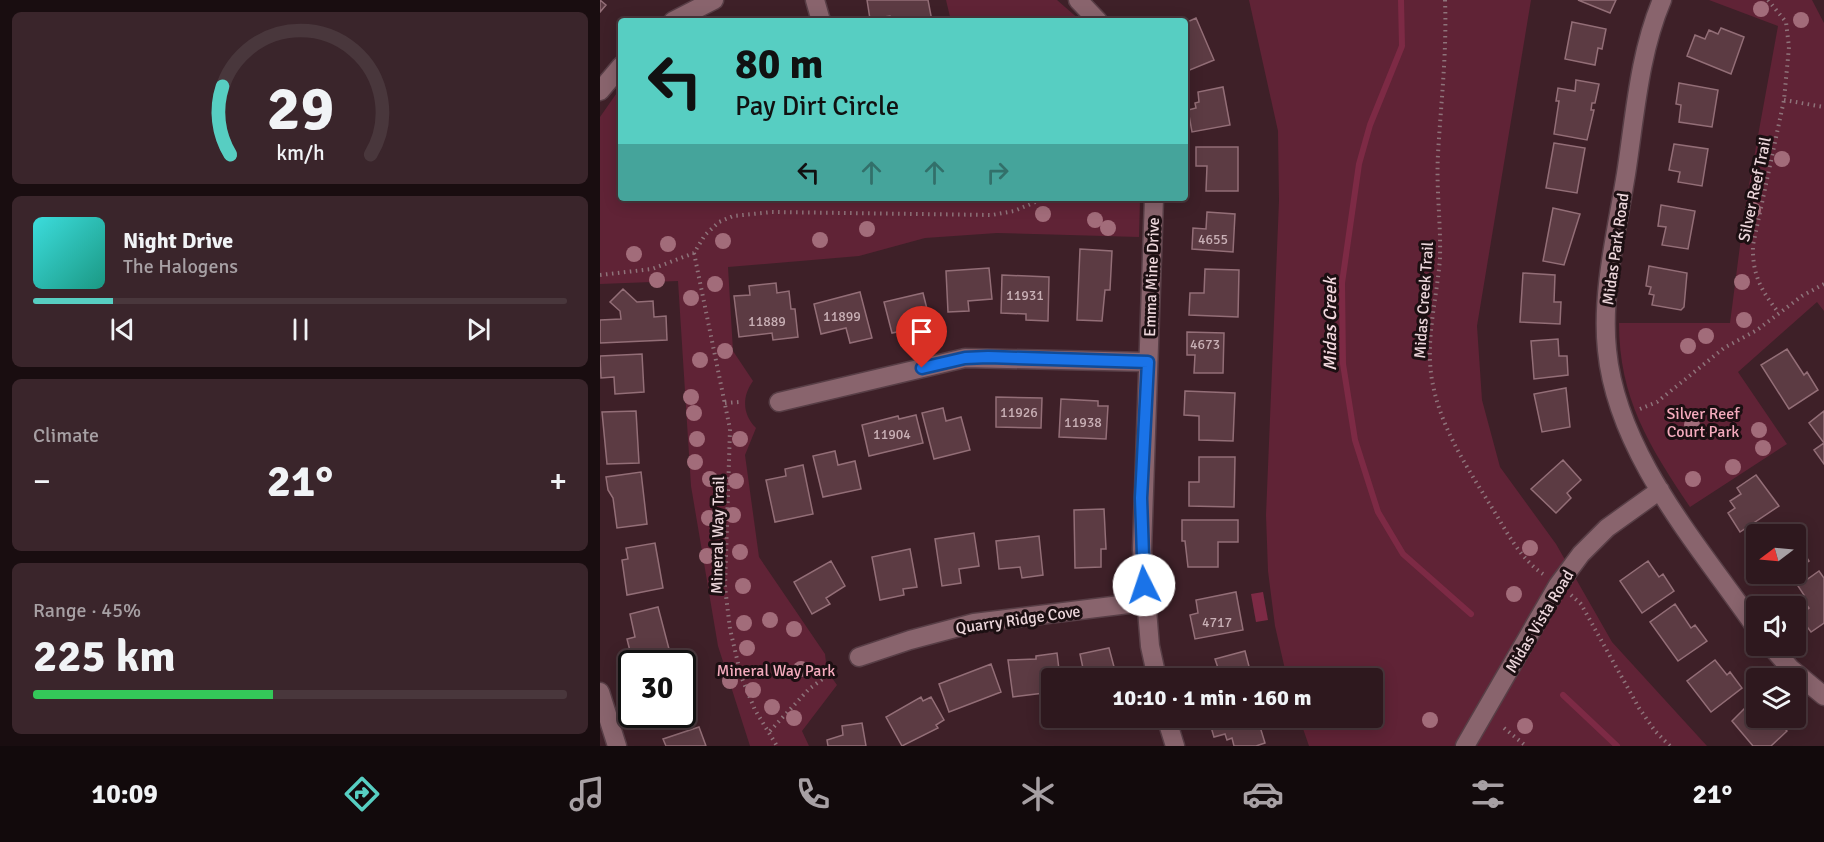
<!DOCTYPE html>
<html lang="en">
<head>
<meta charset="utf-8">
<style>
	body { margin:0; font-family:Signika,sans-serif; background:#3a252b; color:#f1f3f6; height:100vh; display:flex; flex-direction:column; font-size:22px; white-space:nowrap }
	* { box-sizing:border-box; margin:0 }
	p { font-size:20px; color:#a7a0a4 }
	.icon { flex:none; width:33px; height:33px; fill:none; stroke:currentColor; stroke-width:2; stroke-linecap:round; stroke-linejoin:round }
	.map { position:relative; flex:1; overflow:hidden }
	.side { display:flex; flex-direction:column; gap:12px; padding:12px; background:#190d10; width:600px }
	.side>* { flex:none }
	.hud { position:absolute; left:18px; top:18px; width:570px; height:183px; border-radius:6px; box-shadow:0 3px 15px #0003,0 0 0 2px #49373c; background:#57cec2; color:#111; overflow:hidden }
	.needle { width:39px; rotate:254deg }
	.controls { position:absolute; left:1146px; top:524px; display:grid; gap:12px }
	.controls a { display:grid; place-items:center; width:60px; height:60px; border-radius:6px; background:#2e181e; box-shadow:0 3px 15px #0003,0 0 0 2px #49373c; font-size:30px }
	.speed { position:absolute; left:18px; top:650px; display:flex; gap:12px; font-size:30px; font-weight:700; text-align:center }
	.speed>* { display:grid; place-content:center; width:78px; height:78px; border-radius:50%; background:#2e181e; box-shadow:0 3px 15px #0003,0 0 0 2px #49373c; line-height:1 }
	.speed .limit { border:3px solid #111; border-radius:9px; background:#fff; color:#111 }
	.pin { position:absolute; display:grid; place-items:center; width:51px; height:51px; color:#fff; margin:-62px -26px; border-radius:50% 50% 50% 0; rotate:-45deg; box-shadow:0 0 6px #0007 }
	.pin .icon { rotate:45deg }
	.me { position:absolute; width:66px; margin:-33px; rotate:356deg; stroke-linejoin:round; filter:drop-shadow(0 0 4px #0008) }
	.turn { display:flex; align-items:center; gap:21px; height:126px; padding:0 18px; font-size:27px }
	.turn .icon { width:78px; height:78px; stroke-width:2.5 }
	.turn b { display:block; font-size:42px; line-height:51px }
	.lanes { display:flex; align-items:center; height:57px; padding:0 18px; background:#0003; justify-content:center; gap:30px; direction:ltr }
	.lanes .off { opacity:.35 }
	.big { font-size:45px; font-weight:700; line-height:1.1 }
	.side .card { flex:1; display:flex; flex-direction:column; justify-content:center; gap:9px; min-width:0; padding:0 21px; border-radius:9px; background:#3a252b }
	.side .dial { align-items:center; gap:0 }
	.dial svg { height:156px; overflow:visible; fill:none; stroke:#49373c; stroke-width:7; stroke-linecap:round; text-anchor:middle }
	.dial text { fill:#f1f3f6; stroke:none }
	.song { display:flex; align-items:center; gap:18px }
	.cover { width:72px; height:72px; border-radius:9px; background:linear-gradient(135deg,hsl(180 70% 55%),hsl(170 70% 35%)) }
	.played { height:6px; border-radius:3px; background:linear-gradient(90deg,#57cec2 15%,#49373c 15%) }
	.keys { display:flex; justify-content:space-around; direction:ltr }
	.heat { display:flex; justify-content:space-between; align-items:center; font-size:33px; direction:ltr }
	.charge { height:9px; border-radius:4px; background:linear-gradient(90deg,#34c759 45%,#49373c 0) }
	.trip { position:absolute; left:441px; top:668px; width:342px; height:60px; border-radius:6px; background:#2e181e; box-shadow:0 3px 15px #0003,0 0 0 2px #49373c; font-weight:700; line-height:60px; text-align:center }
	.dock { display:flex; height:96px; justify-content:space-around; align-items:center; background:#120a0c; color:#a7a0a4 }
	.dock .icon { width:42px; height:42px }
	.dock .selected { color:#57cec2 }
	.dock b { font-size:27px; color:#f1f3f6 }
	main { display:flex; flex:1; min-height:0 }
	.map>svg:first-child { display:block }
</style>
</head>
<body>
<main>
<section class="side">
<div class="card dial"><svg viewBox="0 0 100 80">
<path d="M14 69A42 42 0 1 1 86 69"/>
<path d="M14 69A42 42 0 0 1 10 34" stroke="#57cec2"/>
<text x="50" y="56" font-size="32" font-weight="700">29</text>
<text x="50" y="72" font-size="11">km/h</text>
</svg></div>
<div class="card">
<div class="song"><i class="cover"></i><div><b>Night Drive</b><p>The Halogens</p></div></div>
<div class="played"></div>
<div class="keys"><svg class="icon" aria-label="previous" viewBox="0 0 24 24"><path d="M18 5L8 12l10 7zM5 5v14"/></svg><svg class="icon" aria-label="pause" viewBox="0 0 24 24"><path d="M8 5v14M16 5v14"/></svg><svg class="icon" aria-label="next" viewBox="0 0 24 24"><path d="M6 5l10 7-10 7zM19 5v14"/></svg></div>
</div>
<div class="card"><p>Climate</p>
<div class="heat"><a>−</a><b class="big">21°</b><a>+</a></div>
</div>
<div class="card"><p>Range · 45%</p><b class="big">225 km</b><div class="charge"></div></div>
</section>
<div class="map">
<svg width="1224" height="746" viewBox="0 0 1224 746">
	<rect width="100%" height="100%" fill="#3e2028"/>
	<path fill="#602336" d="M 346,0 L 457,0 L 481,21 L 351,21 Z
		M 649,0 L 931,0 L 877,326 L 882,400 L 900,467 L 956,544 L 1012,642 L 1107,746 L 709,746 L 699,717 L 772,717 L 772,678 L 687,678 L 675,626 L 668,571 L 666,515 L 679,201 L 678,131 Z
		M 1109,0 L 1212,0 L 1224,23 L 1224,311 L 1217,302 L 1138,372 L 1187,444 L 1090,507 C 1049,446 1019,398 1019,323 L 1130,323 L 1145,207 L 1178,26 Z
		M 21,87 L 21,198 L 540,198 L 539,237 L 397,233 L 325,238 L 259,256 L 128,267 L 133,351 L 153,381 C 142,396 142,414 156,428 L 145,455 L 159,557 L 225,654 L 227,671 L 237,685 L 202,731 L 209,746 L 150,746 L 118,646 L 91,486 L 78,281 L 0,284 L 0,117 Z"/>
	<path fill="#7d2a45" d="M 663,592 L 668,620 L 656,622 L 651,594 Z"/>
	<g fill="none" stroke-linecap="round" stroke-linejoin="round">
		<path stroke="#7d2a45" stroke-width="6" d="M 801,0 L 802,46 L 770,125 L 759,164 L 742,283 L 743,364 L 755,440 L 778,512 L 803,554 L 871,614
			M 963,695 L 1017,746"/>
	</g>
	<path fill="#5c3b43" stroke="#936e77" stroke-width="1.5" d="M 0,0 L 6,5 L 0,12 Z
		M 267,0 L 328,0 L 332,21 L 291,21 L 290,16 L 270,19 Z
		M 978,0 L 1016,0 L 1010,13 Z
		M 596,18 L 614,60 L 585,72 L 585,23 Z
		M 972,22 L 1006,29 L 1002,49 L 998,48 L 995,65 L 965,59 Z
		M 1121,28 L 1144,37 L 1131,74 L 1087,56 L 1095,35 L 1105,39 L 1109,30 L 1118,34 Z
		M 976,80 L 999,84 L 995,103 L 992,103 L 991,110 L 994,110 L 987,140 L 954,134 L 959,101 L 956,101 L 958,88 L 975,91 Z
		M 1079,83 L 1118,90 L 1112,127 L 1079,122 L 1081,105 L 1076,104 Z
		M 623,87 L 630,125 L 592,132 L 588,110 L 596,108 L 595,103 L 599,102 L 598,92 Z
		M 954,143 L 985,148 L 977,193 L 946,188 Z
		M 1074,144 L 1108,149 L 1102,186 L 1078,182 L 1080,172 L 1069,170 Z
		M 596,147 L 638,147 L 638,191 L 606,191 L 607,166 L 596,166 Z
		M 1061,205 L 1095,211 L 1088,249 L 1062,245 L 1066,227 L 1058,226 Z
		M 953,208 L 980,214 L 964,265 L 943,261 Z
		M 607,212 L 635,214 L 633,252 L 592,249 L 593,228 L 606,229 Z
		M 480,249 L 512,251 L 510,290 L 505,290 L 502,321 L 477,320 Z
		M 1049,266 L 1087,273 L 1084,307 L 1081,310 L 1052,305 L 1054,295 L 1049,294 L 1051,287 L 1046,286 Z
		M 389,268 L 392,299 L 368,301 L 369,311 L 348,312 L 346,271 Z
		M 605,269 L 639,270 L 638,317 L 589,315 L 590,293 L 604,293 Z
		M 923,273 L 955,275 L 954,302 L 961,302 L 960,324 L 920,322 Z
		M 402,275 L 449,277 L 448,321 L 426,320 L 426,314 L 401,313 Z
		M 176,283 L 177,293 L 189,291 L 191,309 L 195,309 L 198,337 L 173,340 L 172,333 L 139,337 L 134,296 L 150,295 L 149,286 Z
		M 23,289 L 37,302 L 53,301 L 54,317 L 66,316 L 67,340 L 0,343 L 0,320 L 21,319 L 20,311 L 10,302 Z
		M 260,292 L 272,338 L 250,343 L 246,328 L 221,334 L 214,304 Z
		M 323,293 L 331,325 L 292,333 L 284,302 Z
		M 587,332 L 624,333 L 623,373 L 594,373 L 595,355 L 587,355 Z
		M 958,339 L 959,356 L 967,356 L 968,375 L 934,379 L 931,341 Z
		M 1187,349 L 1204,375 L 1207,372 L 1218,390 L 1189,409 L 1161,365 Z
		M 42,354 L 44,392 L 15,394 L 14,377 L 1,378 L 0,356 Z
		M 966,388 L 970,427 L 942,432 L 934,394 Z
		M 585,391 L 635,393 L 633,441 L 599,440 L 599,416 L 584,415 Z
		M 396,397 L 442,398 L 441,428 L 396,427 Z
		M 461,399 L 498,401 L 498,406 L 508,406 L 506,439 L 459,437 Z
		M 343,408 L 346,421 L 361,417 L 370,450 L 334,459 L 322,413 Z
		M 36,411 L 39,463 L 7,464 L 2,412 Z
		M 1224,411 L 1224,443 L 1209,423 Z
		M 316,415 L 323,443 L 269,456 L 262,425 L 298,416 L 299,419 Z
		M 1224,443 L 1224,464 L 1214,450 Z
		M 235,451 L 238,465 L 255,461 L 261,489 L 223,497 L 213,456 Z
		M 599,457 L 635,457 L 634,507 L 589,506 L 589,482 L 599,482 Z
		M 963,460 L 981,480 L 967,493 L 971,498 L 956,513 L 931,489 Z
		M 203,465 L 213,514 L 175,522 L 166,480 L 186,476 L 185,469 Z
		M 41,472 L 47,524 L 17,528 L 13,498 L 8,490 L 6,477 Z
		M 1156,475 L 1179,506 L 1140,532 L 1128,513 L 1135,508 L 1130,501 L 1141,494 L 1137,488 Z
		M 504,509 L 506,549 L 501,549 L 501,567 L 475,568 L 474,510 Z
		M 582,520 L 638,520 L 638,542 L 618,542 L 618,567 L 588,567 L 585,541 L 582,541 Z
		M 1183,523 L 1191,534 L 1167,534 Z
		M 374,533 L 379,566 L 359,569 L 361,583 L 342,586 L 335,539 Z
		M 439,536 L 443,575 L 422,578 L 420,567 L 399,569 L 396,541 Z
		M 1196,541 L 1209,561 L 1196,570 Z
		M 55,543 L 63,588 L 27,595 L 22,560 L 28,559 L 26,548 Z
		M 310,549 L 317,587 L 303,589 L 304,595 L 280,600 L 272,557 Z
		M 231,561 L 245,586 L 226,598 L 230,604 L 212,614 L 194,582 Z
		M 1048,561 L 1059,577 L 1063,574 L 1074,591 L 1042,613 L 1020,581 Z
		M 1219,571 L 1224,578 L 1224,623 L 1211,632 L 1199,616 L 1209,608 L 1201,597 L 1204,595 L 1198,586 Z
		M 1170,573 L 1190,573 L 1176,582 Z
		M 636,592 L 643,630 L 595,639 L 590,615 L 598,613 L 596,600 Z
		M 1075,604 L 1091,628 L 1095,625 L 1107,641 L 1078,661 L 1050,622 Z
		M 58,607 L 69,649 L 32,659 L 27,639 L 35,637 L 30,614 Z
		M 509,648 L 517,678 L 485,678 L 480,654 Z
		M 645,651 L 652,678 L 616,678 L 613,669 L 618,668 L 615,659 Z
		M 457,653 L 460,678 L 452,678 L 452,692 L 413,697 L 408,660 L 436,659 L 436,656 Z
		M 1115,660 L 1127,675 L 1130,672 L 1142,688 L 1111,712 L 1087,681 Z
		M 391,664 L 401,692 L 349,712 L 339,684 Z
		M 321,697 L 323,701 L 331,697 L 344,720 L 336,725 L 338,728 L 302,746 L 286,717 Z
		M 1156,697 L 1156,717 L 1173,717 L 1187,731 L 1171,746 L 1153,746 L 1132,721 Z
		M 51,714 L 76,714 L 53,721 Z
		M 608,717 L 657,717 L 665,743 L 656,746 L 634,746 L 632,738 L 627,740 L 625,734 L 614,737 Z
		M 262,723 L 266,746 L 228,746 L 227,740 L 243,735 L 242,726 Z
		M 99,727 L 106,746 L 66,746 L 63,739 Z"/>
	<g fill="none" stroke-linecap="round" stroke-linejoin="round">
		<g stroke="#583e46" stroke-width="21">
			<path id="minor" d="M 215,0 L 221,21
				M 478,0 L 498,21
				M 1062,0 C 1039,54 1035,116 1026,174 C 1017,230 1001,293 1007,350 C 1017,454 1098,544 1156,628
				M 73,21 L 114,0
				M 0,91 L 21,66
				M 554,198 L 542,550 L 550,646 L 557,678
				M 179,402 L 365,358 L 548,362
				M 1170,645 L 1190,668 L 1224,696
				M 259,657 L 310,640 L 374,623 L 545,602
				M 0,692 L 17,746
				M 566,717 L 575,746
				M 865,746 L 958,585 L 981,554 L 1007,528 L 1060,490"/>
		</g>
		<path stroke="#8e737a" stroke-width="4" stroke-dasharray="1.5 4.5" stroke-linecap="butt" d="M 845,0 C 847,52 841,102 838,154 C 836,189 841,223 840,258 C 837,299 825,339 832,380 C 840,426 865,464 889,503 C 905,528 918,557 943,574
			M 1168,0 L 1186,22 L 1189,47 L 1184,100 L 1153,245 C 1152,274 1161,291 1179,313
			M 1184,100 L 1224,107
			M 94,253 L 130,429 L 125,587 L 130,629 L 141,676 L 155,710 L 177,746
			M 0,275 L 52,269 L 94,253 L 105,235 L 119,222 L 133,216 L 172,212 L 392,215 L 414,211 L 445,198
			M 125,403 L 139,402
			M 1040,409 L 1057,402 L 1124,348 L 1157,330 L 1202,296 L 1224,284
			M 971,595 L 981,604 L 1039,708 L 1055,731 L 1070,746
			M 904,728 L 926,746
			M 170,731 L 209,689 L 224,678"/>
		<use href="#minor" stroke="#89646d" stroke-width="18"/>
	</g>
	<g fill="#a26c7a">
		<circle cx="1161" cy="9" r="8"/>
		<circle cx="1201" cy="20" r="8"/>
		<circle cx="1182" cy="159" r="8"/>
		<circle cx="1153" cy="210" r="8"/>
		<circle cx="443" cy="214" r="8"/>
		<circle cx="495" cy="220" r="8"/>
		<circle cx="508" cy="228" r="8"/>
		<circle cx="267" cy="229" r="8"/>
		<circle cx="220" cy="240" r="8"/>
		<circle cx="123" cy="241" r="8"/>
		<circle cx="68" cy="244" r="8"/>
		<circle cx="34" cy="254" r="8"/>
		<circle cx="57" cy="280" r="8"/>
		<circle cx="1142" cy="282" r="8"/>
		<circle cx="115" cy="284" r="8"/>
		<circle cx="91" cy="298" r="8"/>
		<circle cx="1144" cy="320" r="8"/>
		<circle cx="1106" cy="336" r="8"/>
		<circle cx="1088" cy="346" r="8"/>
		<circle cx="125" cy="351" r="8"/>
		<circle cx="100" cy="360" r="8"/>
		<circle cx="91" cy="397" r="8"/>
		<circle cx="94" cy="413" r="8"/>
		<circle cx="1092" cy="425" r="8"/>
		<circle cx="1159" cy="430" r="8"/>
		<circle cx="97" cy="439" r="8"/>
		<circle cx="140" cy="439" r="8"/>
		<circle cx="1163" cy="448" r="8"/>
		<circle cx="95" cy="462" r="8"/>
		<circle cx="1133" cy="467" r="8"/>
		<circle cx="110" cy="479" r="8"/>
		<circle cx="1093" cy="479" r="8"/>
		<circle cx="136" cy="481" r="8"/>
		<circle cx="133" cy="515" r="8"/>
		<circle cx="109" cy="518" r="8"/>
		<circle cx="930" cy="548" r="8"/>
		<circle cx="140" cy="552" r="8"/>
		<circle cx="107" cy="556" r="8"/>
		<circle cx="143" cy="586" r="8"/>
		<circle cx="914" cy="594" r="8"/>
		<circle cx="170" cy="620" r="8"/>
		<circle cx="144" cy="623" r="8"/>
		<circle cx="194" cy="629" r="8"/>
		<circle cx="147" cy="648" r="8"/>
		<circle cx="201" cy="669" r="8"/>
		<circle cx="130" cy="681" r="8"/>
		<circle cx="153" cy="690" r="8"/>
		<circle cx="172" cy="707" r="8"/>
		<circle cx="194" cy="718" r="8"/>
		<circle cx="830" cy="720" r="8"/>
		<circle cx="925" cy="726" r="8"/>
	</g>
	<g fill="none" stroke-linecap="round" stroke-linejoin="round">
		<g stroke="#114b97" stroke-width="15">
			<path id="route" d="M 322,368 L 365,358 L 388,357 L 548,362 L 541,498 L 544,585"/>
		</g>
		<use href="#route" stroke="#1a73e8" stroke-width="10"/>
	</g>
	<g text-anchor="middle" stroke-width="6" stroke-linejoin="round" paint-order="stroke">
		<g font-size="14" fill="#c9b0b6">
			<text x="613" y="244">4655</text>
			<text x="425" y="300">11931</text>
			<text x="242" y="321">11899</text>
			<text x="167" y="326">11889</text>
			<text x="605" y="349">4673</text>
			<text x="419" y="417">11926</text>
			<text x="483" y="427">11938</text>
			<text x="292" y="439">11904</text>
			<text x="617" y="627">4717</text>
		</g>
		<g font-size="16" fill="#edd7dc" stroke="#1c0f12">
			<text transform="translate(1154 189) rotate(-78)" y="6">Silver Reef Trail</text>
			<text transform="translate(1015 249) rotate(-82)" y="6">Midas Park Road</text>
			<text transform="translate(551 277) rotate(-88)" y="6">Emma Mine Drive</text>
			<text transform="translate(823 300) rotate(-86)" y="6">Midas Creek Trail</text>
			<text transform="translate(117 535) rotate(-89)" y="6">Mineral Way Trail</text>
			<text transform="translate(418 619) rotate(-8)" y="6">Quarry Ridge Cove</text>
			<text transform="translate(939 621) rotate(-59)" y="6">Midas Vista Road</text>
		</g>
		<g font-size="16" fill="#f4abbd" stroke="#1c0f12">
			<text x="1103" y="419">Silver Reef<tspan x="1103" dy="18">Court Park</tspan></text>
			<text x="176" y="676">Mineral Way Park</text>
		</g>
		<g font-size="18" font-style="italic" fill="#f2d8de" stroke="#1c0f12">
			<text transform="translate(730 324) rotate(-90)" y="6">Midas Creek</text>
		</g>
	</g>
</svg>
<div class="controls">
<a><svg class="needle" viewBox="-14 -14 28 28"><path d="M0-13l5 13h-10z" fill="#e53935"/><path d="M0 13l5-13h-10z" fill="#a7a0a4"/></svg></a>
<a><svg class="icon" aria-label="sound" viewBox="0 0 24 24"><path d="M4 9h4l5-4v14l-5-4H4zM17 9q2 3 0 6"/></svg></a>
<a><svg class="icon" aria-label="layers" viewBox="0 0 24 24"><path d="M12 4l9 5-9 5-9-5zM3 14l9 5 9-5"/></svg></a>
</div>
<div class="speed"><div class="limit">30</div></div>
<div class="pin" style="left:322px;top:368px;background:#d93025"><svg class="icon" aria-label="arrive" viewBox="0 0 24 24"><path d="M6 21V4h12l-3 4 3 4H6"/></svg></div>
<svg class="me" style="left:544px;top:585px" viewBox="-20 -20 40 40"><circle r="19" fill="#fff"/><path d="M0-13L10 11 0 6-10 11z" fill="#1a73e8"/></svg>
<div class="trip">10:10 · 1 min · 160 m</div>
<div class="hud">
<div class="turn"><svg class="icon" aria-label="left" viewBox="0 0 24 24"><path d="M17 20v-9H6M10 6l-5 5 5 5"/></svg><div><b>80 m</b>Pay Dirt Circle</div></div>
<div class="lanes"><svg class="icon" aria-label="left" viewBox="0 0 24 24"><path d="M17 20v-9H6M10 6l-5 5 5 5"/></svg><svg class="icon off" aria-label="ahead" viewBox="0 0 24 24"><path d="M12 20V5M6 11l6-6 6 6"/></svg><svg class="icon off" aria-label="ahead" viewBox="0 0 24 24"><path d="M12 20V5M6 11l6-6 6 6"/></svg><svg class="icon off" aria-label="right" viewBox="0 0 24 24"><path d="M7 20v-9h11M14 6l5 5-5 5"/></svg></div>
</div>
</div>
</main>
<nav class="dock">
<b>10:09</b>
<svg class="icon selected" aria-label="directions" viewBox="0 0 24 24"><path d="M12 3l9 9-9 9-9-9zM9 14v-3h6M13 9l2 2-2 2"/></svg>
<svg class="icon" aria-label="music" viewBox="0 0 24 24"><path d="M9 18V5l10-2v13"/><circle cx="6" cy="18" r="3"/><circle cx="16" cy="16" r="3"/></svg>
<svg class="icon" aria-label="phone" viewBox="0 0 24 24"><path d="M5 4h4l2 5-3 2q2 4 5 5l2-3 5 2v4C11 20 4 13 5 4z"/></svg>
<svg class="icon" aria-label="climate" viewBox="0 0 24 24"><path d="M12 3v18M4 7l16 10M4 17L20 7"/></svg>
<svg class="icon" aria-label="car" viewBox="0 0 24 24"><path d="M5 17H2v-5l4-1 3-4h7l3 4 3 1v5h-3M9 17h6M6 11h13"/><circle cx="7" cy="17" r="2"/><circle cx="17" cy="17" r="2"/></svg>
<svg class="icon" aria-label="filters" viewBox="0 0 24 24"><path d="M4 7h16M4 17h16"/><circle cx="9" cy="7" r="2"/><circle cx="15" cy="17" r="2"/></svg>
<b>21°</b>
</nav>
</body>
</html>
